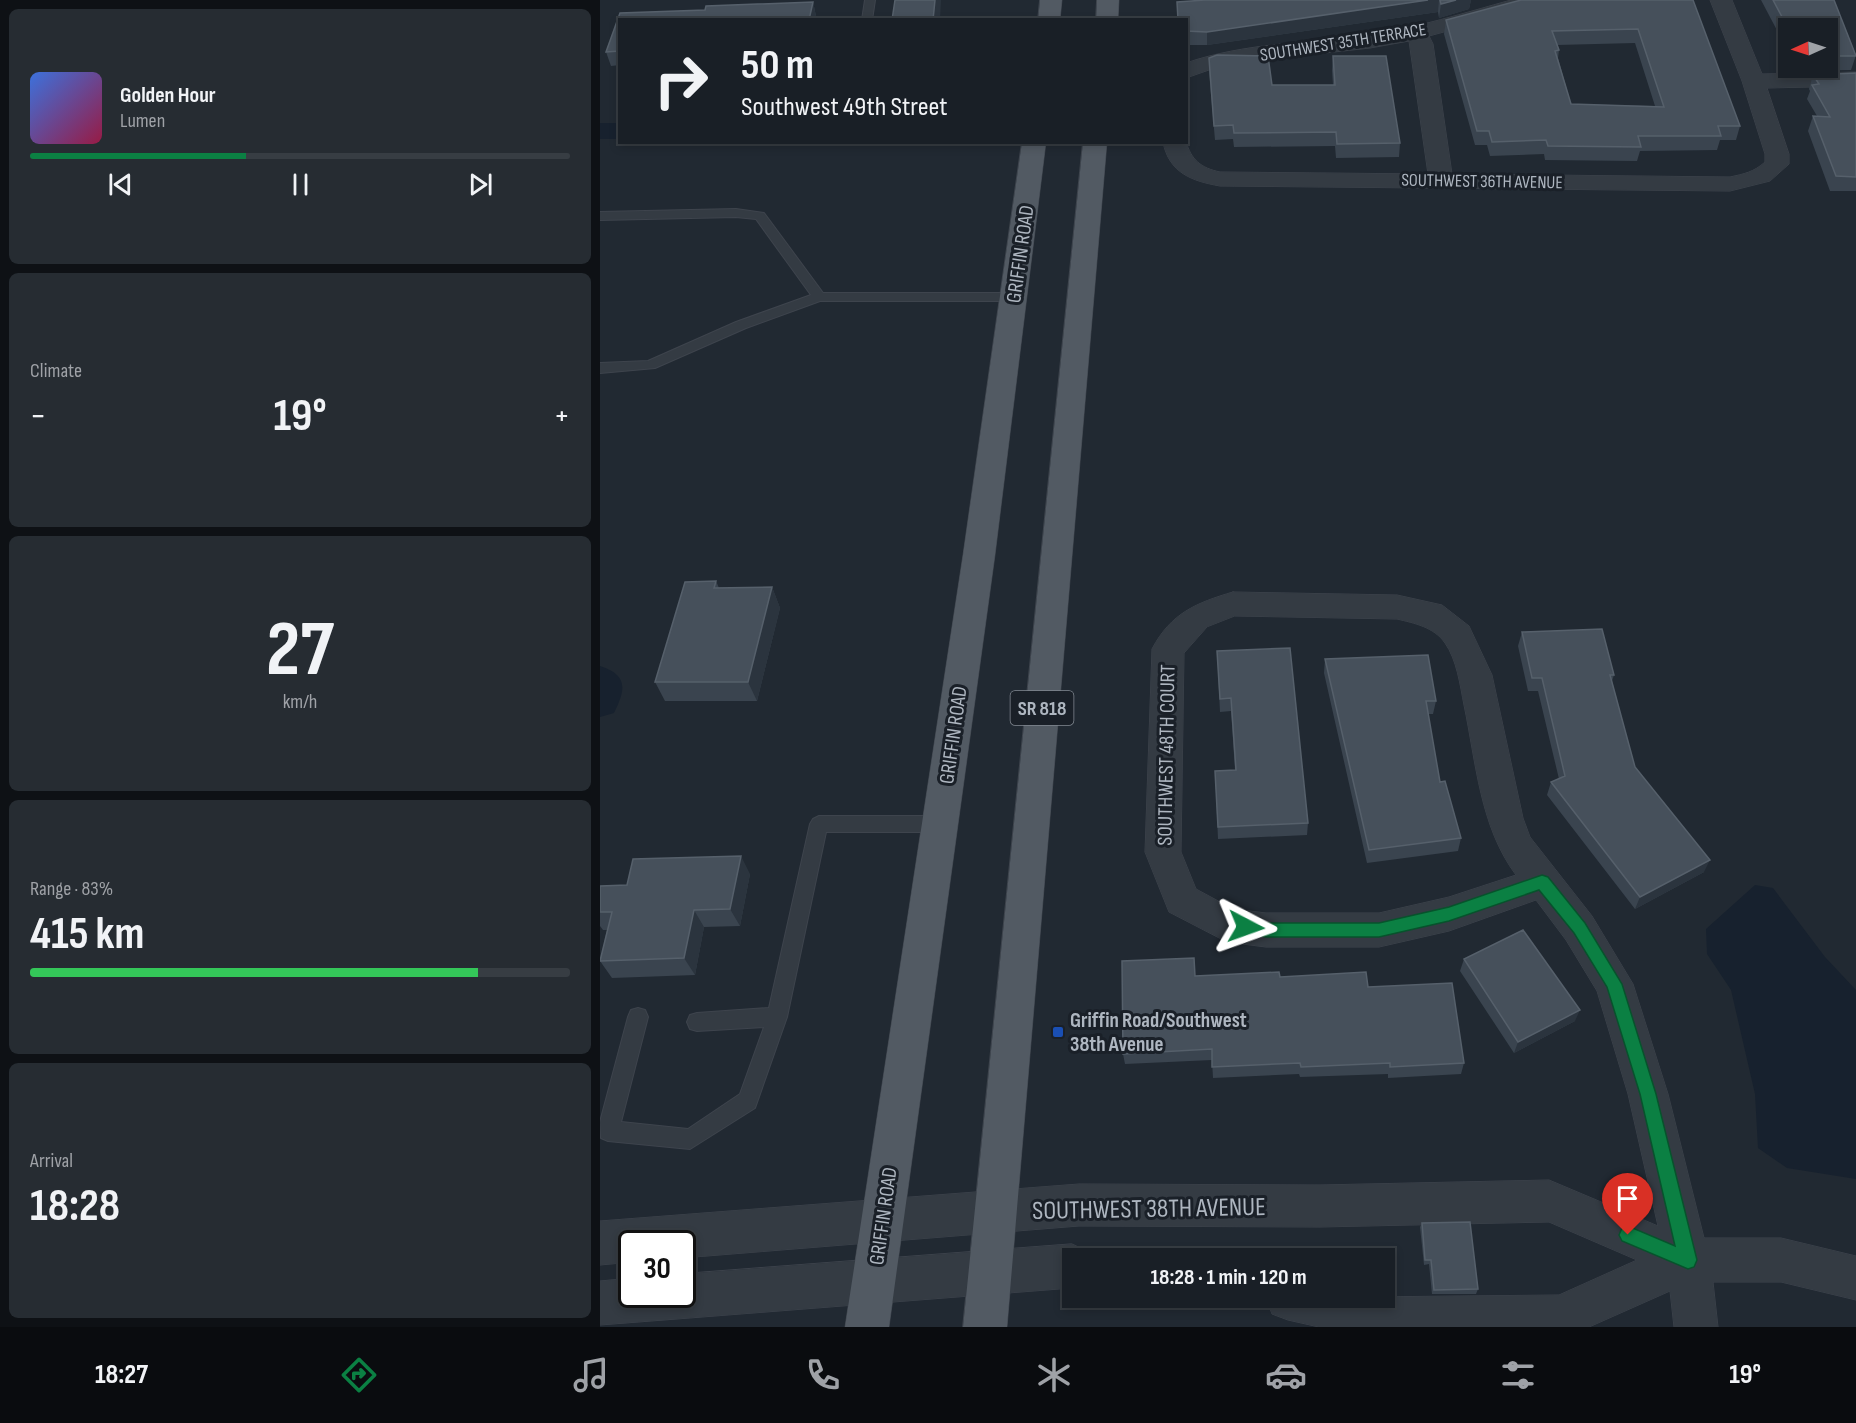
<!DOCTYPE html>
<html lang="en">
<head>
<meta charset="utf-8">
<style>
	body { margin:0; font-family:"Sofia Sans Condensed",sans-serif; background:#262c32; color:#f1f3f6; height:100vh; display:flex; flex-direction:column; font-size:22px; white-space:nowrap }
	* { box-sizing:border-box; margin:0 }
	p { font-size:20px; color:#9fa2a7 }
	.icon { flex:none; width:33px; height:33px; fill:none; stroke:currentColor; stroke-width:2; stroke-linecap:round; stroke-linejoin:round }
	.map { position:relative; flex:1; overflow:hidden }
	.drawer { display:flex; flex-direction:column; gap:9px; padding:9px; background:#0e1115; width:600px }
	.drawer>* { flex:none }
	.top-card { position:absolute; left:18px; top:18px; width:570px; height:126px; border-radius:0px; box-shadow:0 3px 9px #0003,0 0 0 2px #373d43; background:#191f26; color:#f1f3f6; overflow:hidden }
	.needle { width:39px; rotate:267deg }
	.controls { position:absolute; left:1178px; top:18px; display:grid; gap:12px }
	.controls a { display:grid; place-items:center; width:60px; height:60px; border-radius:0px; background:#191f26; box-shadow:0 3px 9px #0003,0 0 0 2px #373d43; font-size:30px }
	.speed { position:absolute; left:18px; top:1230px; display:flex; gap:12px; font-size:30px; font-weight:700; text-align:center }
	.speed>* { display:grid; place-content:center; width:78px; height:78px; border-radius:50%; background:#191f26; box-shadow:0 3px 9px #0003,0 0 0 2px #373d43; line-height:1 }
	.speed .limit { border:3px solid #111; border-radius:9px; background:#fff; color:#111 }
	.pin { position:absolute; display:grid; place-items:center; width:51px; height:51px; color:#fff; margin:-62px -26px; border-radius:50% 50% 50% 0; rotate:-45deg; box-shadow:0 0 6px #0007 }
	.pin .icon { rotate:45deg }
	.me { position:absolute; width:66px; margin:-33px; rotate:94deg; stroke-linejoin:round; filter:drop-shadow(0 0 4px #0008) }
	.turn { display:flex; align-items:center; gap:21px; height:126px; padding:0 24px; font-size:27px }
	.turn .icon { width:78px; height:78px; stroke-width:2.5 }
	.turn b { display:block; font-size:42px; line-height:51px }
	.big { font-size:45px; font-weight:700; line-height:1.1 }
	.drawer .tile { flex:1; display:flex; flex-direction:column; justify-content:center; gap:9px; min-width:0; padding:0 21px; border-radius:9px; background:#262c32 }
	.drawer .dial { align-items:center; gap:0 }
	.dial b { font-size:78px; line-height:1 }
	.song { display:flex; align-items:center; gap:18px }
	.cover { width:72px; height:72px; border-radius:9px; background:linear-gradient(135deg,hsl(220 70% 55%),hsl(340 70% 35%)) }
	.played { height:6px; border-radius:3px; background:linear-gradient(90deg,#0b8043 40%,#373d43 40%) }
	.keys { display:flex; justify-content:space-around; direction:ltr }
	.heat { display:flex; justify-content:space-between; align-items:center; font-size:33px; direction:ltr }
	.charge { height:9px; border-radius:4px; background:linear-gradient(90deg,#34c759 83%,#373d43 0) }
	.trip { position:absolute; left:462px; top:1248px; width:333px; height:60px; border-radius:0px; background:#191f26; box-shadow:0 3px 9px #0003,0 0 0 2px #373d43; font-weight:700; line-height:60px; text-align:center }
	.tabs { display:flex; height:96px; justify-content:space-around; align-items:center; background:#0a0c0f; color:#9fa2a7 }
	.tabs .icon { width:42px; height:42px }
	.tabs .on { color:#0b8043 }
	.tabs b { font-size:27px; color:#f1f3f6 }
	main { display:flex; flex:1; min-height:0 }
	.map>svg:first-child { display:block }
</style>
</head>
<body>
<main>
<section class="drawer">
<div class="tile">
<div class="song"><i class="cover"></i><div><b>Golden Hour</b><p>Lumen</p></div></div>
<div class="played"></div>
<div class="keys"><svg class="icon" aria-label="previous" viewBox="0 0 24 24"><path d="M18 5L8 12l10 7zM5 5v14"/></svg><svg class="icon" aria-label="pause" viewBox="0 0 24 24"><path d="M8 5v14M16 5v14"/></svg><svg class="icon" aria-label="next" viewBox="0 0 24 24"><path d="M6 5l10 7-10 7zM19 5v14"/></svg></div>
</div>
<div class="tile"><p>Climate</p>
<div class="heat"><a>−</a><b class="big">19°</b><a>+</a></div>
</div>
<div class="tile dial"><b>27</b><p>km/h</p></div>
<div class="tile"><p>Range · 83%</p><b class="big">415 km</b><div class="charge"></div></div>
<div class="tile"><p>Arrival</p><b class="big">18:28</b></div>
</section>
<div class="map">
<svg width="1256" height="1327" viewBox="0 0 1256 1327">
	<rect width="100%" height="100%" fill="#212932"/>
	<path fill="#17212e" d="M 1155,885 L 1173,888 L 1225,957 L 1256,990 L 1256,1179 L 1187,1168 L 1158,1148 L 1155,1094 L 1131,990 L 1107,954 L 1106,929 Z"/>
	<g fill="none" stroke-linecap="round" stroke-linejoin="round">
		<path fill="#17212e" fill-rule="evenodd" d="M 0,123 L 20,123 L 20,139 L 0,139 Z
			M 0,666 C 28,675 26,689 14,713 L 0,717 Z"/>
		<g stroke="#3e444d" stroke-width="2">
			<path id="service" d="M 265,0 L 275,0 L 272,20 L 262,20 Z
				M 136,209 L 164,213 L 223,293 L 414,293 L 421,297 L 414,301 L 220,301 L 146,328 L 55,368 L 0,373 L 0,363 L 48,361 L 136,322 L 211,295 L 156,219 L 136,217 L 0,220 L 0,212 Z
				M 219,816 L 340,816 L 346,819 L 349,824 L 346,829 L 340,832 L 226,832 L 187,1017 L 155,1108 L 90,1149 L 8,1141 L 1,1138 L 0,1122 L 28,1017 L 31,1010 L 38,1008 L 45,1010 L 48,1017 L 21,1122 L 88,1129 L 140,1094 L 164,1027 L 97,1031 L 90,1029 L 87,1022 L 90,1015 L 97,1013 L 169,1008 L 210,824 L 213,819 Z"/>
		</g>
		<g stroke="#3e444d" stroke-width="1">
			<path id="minor" d="M 911,0 L 946,0 L 943,5 L 829,36 L 833,44 L 852,174 L 1130,177 C 1144,174 1154,172 1165,162 L 1165,154 L 1142,81 L 1110,0 L 1132,0 L 1162,74 L 1256,72 L 1256,86 L 1167,88 L 1189,154 L 1189,164 L 1170,181 L 1130,191 L 620,186 C 592,181 569,173 563,142 L 586,141 C 591,160 601,168 620,172 L 828,174 L 809,41 L 770,48 L 626,64 L 586,78 L 586,63 C 644,43 707,43 768,35 C 817,28 864,13 911,0 Z
				M 633,592 L 797,595 L 842,605 L 869,626 L 892,675 L 923,818 L 930,837 L 992,916 L 1033,984 L 1068,1094 L 1104,1238 L 1181,1238 L 1256,1256 L 1256,1300 L 1181,1282 L 1113,1282 L 1118,1327 L 1074,1327 L 1070,1291 L 989,1327 L 719,1327 L 688,1320 L 672,1314 L 666,1298 L 959,1295 L 1037,1260 L 949,1222 L 720,1227 L 479,1226 L 82,1258 L 82,1244 L 32,1244 L 32,1262 L 0,1265 L 0,1221 L 479,1184 L 720,1185 L 949,1180 L 1058,1226 L 1028,1094 L 997,991 L 966,940 L 936,900 L 849,931 L 779,947 L 666,947 L 627,942 L 569,912 L 545,852 L 552,649 C 571,613 596,603 633,592 ZM 635,616 L 797,619 C 814,623 834,627 845,643 C 857,660 860,685 864,705 C 876,762 880,827 916,875 L 849,897 L 779,913 L 666,913 L 633,909 L 596,889 L 581,852 L 584,653 L 607,627 Z
				M 472,1244 L 487,1251 L 491,1258 L 472,1258 L 472,1288 L 0,1325 L 0,1281 L 32,1278 L 32,1294 L 82,1294 L 82,1274 Z"/>
		</g>
		<g stroke="#3e444d" stroke-width="1">
			<path id="primary" d="M 440,0 L 462,0 L 460,20 L 438,20 Z
				M 497,0 L 519,0 L 518,20 L 496,20 Z
				M 422,142 L 446,142 L 395,555 L 289,1327 L 245,1327 L 363,555 Z
				M 483,142 L 507,142 L 407,1327 L 363,1327 Z"/>
		</g>
		<use href="#service" fill="#343b43" fill-rule="evenodd"/>
		<use href="#minor" fill="#343b43" fill-rule="evenodd"/>
		<use href="#primary" fill="#525a63" fill-rule="evenodd"/>
	</g>
	<path fill="#3a444f" fill-rule="evenodd" d="M 605,0 L 871,0 L 869,9 L 839,18 L 838,12 L 607,45 L 586,45 L 586,20 Z
		M 1093,0 L 1140,126 L 1136,140 L 1120,140 L 1117,150 L 1040,151 L 1037,161 L 945,160 L 944,154 L 890,156 L 887,145 L 875,145 L 844,34 L 846,20 ZM 1035,43 L 1055,106 L 971,104 L 958,58 L 959,50 L 957,45 Z
		M 1161,0 L 1234,0 L 1256,55 L 1251,70 L 1199,71 L 1197,68 L 1227,68 L 1227,28 L 1188,28 L 1188,51 Z
		M 213,2 L 216,16 L 215,20 L 20,20 L 20,65 L 11,66 L 6,52 L 20,13 L 105,10 L 106,6 Z
		M 733,56 L 800,143 L 799,157 L 736,158 L 735,146 L 634,147 L 633,139 L 615,140 L 609,72 L 609,58 L 672,85 L 733,85 L 732,70 Z
		M 1256,73 L 1256,191 L 1230,191 L 1208,131 L 1213,116 L 1217,116 L 1207,99 L 1210,91 L 1209,89 L 1213,75 Z
		M 116,581 L 119,588 L 172,587 L 180,608 L 157,701 L 65,701 L 55,682 Z
		M 922,632 L 1014,675 L 1012,681 L 1035,767 L 1104,872 L 1035,909 L 947,795 L 951,782 L 959,779 L 938,691 L 928,691 L 918,646 Z
		M 617,651 L 708,823 L 707,835 L 618,839 L 615,771 L 635,770 L 631,711 L 620,712 Z
		M 725,659 L 836,701 L 833,714 L 828,714 L 840,782 L 861,838 L 858,851 L 767,863 L 724,673 Z
		M 150,874 L 140,926 L 104,927 L 95,975 L 12,978 L 0,961 L 7,930 L 3,930 L 0,926 L 0,886 L 27,885 Z
		M 864,959 L 975,1021 L 914,1053 L 860,971 Z
		M 680,977 L 768,987 L 864,1063 L 861,1074 L 788,1078 L 788,1074 L 700,1077 L 699,1074 L 613,1078 L 612,1060 L 525,1064 L 523,1054 Z
		M 822,1223 L 878,1289 L 876,1294 L 832,1294 L 829,1264 L 824,1265 L 820,1227 Z"/>
	<path fill="#2b343e" d="M 335,0 L 341,0 L 340,20 L 333,20 Z
		M 828,0 L 839,0 L 838,12 L 607,45 L 607,32 Z
		M 854,0 L 871,0 L 869,9 L 839,18 L 841,4 Z
		M 213,2 L 216,16 L 215,20 L 209,20 Z
		M 172,587 L 180,608 L 157,701 L 148,682 Z
		M 141,856 L 150,874 L 140,926 L 130,909 Z
		M 1110,860 L 1104,872 L 1035,909 L 1040,897 Z
		M 94,910 L 104,927 L 95,975 L 84,958 Z
		M 980,1010 L 975,1021 L 914,1053 L 918,1042 Z"/>
	<path fill="#46505b" stroke="#56606b" stroke-width="1.5" fill-rule="evenodd" d="M 295,0 L 335,0 L 333,20 L 292,20 Z
		M 605,0 L 828,0 L 607,32 L 586,31 L 586,20 L 578,20 L 577,2 Z
		M 840,0 L 856,0 L 841,4 Z
		M 921,0 L 1093,0 L 1140,126 L 1118,126 L 1121,136 L 1038,136 L 1041,147 L 948,146 L 946,140 L 892,142 L 889,131 L 877,131 L 846,20 ZM 1038,29 L 1064,107 L 971,104 L 955,51 L 959,50 L 952,31 Z
		M 1173,0 L 1234,0 L 1256,56 L 1227,56 L 1227,28 L 1188,28 Z
		M 213,2 L 209,20 L 20,20 L 20,51 L 6,52 L 20,13 L 105,10 L 106,6 Z
		M 617,55 L 668,56 L 672,85 L 735,85 L 733,56 L 786,56 L 800,143 L 737,144 L 736,132 L 634,133 L 633,125 L 614,126 L 609,58 Z
		M 1256,73 L 1256,177 L 1236,176 L 1213,116 L 1230,117 L 1212,85 L 1219,84 L 1213,75 Z
		M 116,581 L 114,588 L 172,587 L 148,682 L 55,682 L 85,582 Z
		M 1002,629 L 1014,675 L 1010,675 L 1035,767 L 1110,860 L 1040,897 L 951,782 L 965,776 L 942,678 L 932,678 L 922,632 Z
		M 690,648 L 708,823 L 618,827 L 615,771 L 636,770 L 631,698 L 620,699 L 617,651 Z
		M 828,655 L 836,701 L 826,701 L 840,782 L 845,781 L 861,838 L 769,850 L 725,659 Z
		M 141,856 L 130,909 L 94,910 L 84,958 L 0,961 L 12,912 L 0,912 L 0,886 L 27,885 L 33,859 Z
		M 923,930 L 980,1010 L 918,1042 L 864,959 Z
		M 594,958 L 595,976 L 679,972 L 680,977 L 766,972 L 768,987 L 852,983 L 864,1063 L 790,1067 L 790,1063 L 701,1067 L 700,1063 L 612,1067 L 612,1049 L 523,1054 L 522,961 Z
		M 870,1222 L 878,1289 L 834,1290 L 831,1260 L 825,1260 L 822,1223 Z"/>
	<path fill="#0b8043" stroke="#07532c" stroke-width="1.5" d="M 942,875 L 948,877 L 985,923 L 1022,984 L 1056,1094 L 1097,1260 L 1094,1267 L 1088,1269 L 1022,1241 L 1019,1235 L 1022,1228 L 1028,1226 L 1075,1246 L 1040,1094 L 1007,987 L 974,933 L 939,890 L 849,921 L 779,937 L 666,937 L 641,932 L 638,927 L 641,922 L 646,920 L 666,923 L 779,923 L 849,907 Z"/>
	<rect fill="#1a4fb4" stroke="#1a2028" stroke-width="2" x="452" y="1026" width="12" height="12" rx="3"/>
	<g text-anchor="middle" stroke-width="6" stroke-linejoin="round" paint-order="stroke">
		<g font-size="18" fill="#aeb6c0" stroke="#1a2028">
			<text transform="translate(743 42) rotate(-9)" y="6">SOUTHWEST 35TH TERRACE</text>
			<text transform="translate(882 181) rotate(1)" y="6">SOUTHWEST 36TH AVENUE</text>
		</g>
		<rect fill="#1a2028" stroke="#828992" stroke-width="1.5" x="410.5" y="691" width="63" height="34" rx="4.5"/>
		<g font-size="20" font-weight="bold" fill="#aeb6c0">
			<text x="442" y="715">SR 818</text>
		</g>
		<g font-size="21" fill="#aeb6c0" stroke="#1a2028">
			<text transform="translate(420 254) rotate(-82)" y="7">GRIFFIN ROAD</text>
			<text transform="translate(353 735) rotate(-82)" y="7">GRIFFIN ROAD</text>
			<text transform="translate(566 755) rotate(-89)" y="7">SOUTHWEST 48TH COURT</text>
			<text transform="translate(283 1216) rotate(-82)" y="7">GRIFFIN ROAD</text>
		</g>
		<g font-size="21" font-weight="bold" fill="#aeb6c0" stroke="#1a2028" text-anchor="start">
			<text x="470" y="1027">Griffin Road/Southwest<tspan x="470" dy="24">38th Avenue</tspan></text>
		</g>
		<g font-size="26" fill="#aeb6c0" stroke="#1a2028">
			<text transform="translate(549 1208) rotate(-1)" y="9">SOUTHWEST 38TH AVENUE</text>
		</g>
	</g>
</svg>
<div class="controls">
<a><svg class="needle" viewBox="-14 -14 28 28"><path d="M0-13l5 13h-10z" fill="#e53935"/><path d="M0 13l5-13h-10z" fill="#9fa2a7"/></svg></a>
</div>
<div class="speed"><div class="limit">30</div></div>
<div class="pin" style="left:1028px;top:1235px;background:#d93025"><svg class="icon" aria-label="arrive" viewBox="0 0 24 24"><path d="M6 21V4h12l-3 4 3 4H6"/></svg></div>
<svg class="me" style="left:646px;top:927px" viewBox="-20 -20 40 40"><path d="M0-17L14 15 0 8-14 15z" fill="#0b8043" stroke="#fff" stroke-width="4"/></svg>
<div class="trip">18:28 · 1 min · 120 m</div>
<div class="top-card">
<div class="turn"><svg class="icon" aria-label="right" viewBox="0 0 24 24"><path d="M7 20v-9h11M14 6l5 5-5 5"/></svg><div><b>50 m</b>Southwest 49th Street</div></div>
</div>
</div>
</main>
<nav class="tabs">
<b>18:27</b>
<svg class="icon on" aria-label="directions" viewBox="0 0 24 24"><path d="M12 3l9 9-9 9-9-9zM9 14v-3h6M13 9l2 2-2 2"/></svg>
<svg class="icon" aria-label="music" viewBox="0 0 24 24"><path d="M9 18V5l10-2v13"/><circle cx="6" cy="18" r="3"/><circle cx="16" cy="16" r="3"/></svg>
<svg class="icon" aria-label="phone" viewBox="0 0 24 24"><path d="M5 4h4l2 5-3 2q2 4 5 5l2-3 5 2v4C11 20 4 13 5 4z"/></svg>
<svg class="icon" aria-label="climate" viewBox="0 0 24 24"><path d="M12 3v18M4 7l16 10M4 17L20 7"/></svg>
<svg class="icon" aria-label="car" viewBox="0 0 24 24"><path d="M5 17H2v-5l4-1 3-4h7l3 4 3 1v5h-3M9 17h6M6 11h13"/><circle cx="7" cy="17" r="2"/><circle cx="17" cy="17" r="2"/></svg>
<svg class="icon" aria-label="filters" viewBox="0 0 24 24"><path d="M4 7h16M4 17h16"/><circle cx="9" cy="7" r="2"/><circle cx="15" cy="17" r="2"/></svg>
<b>19°</b>
</nav>
</body>
</html>
